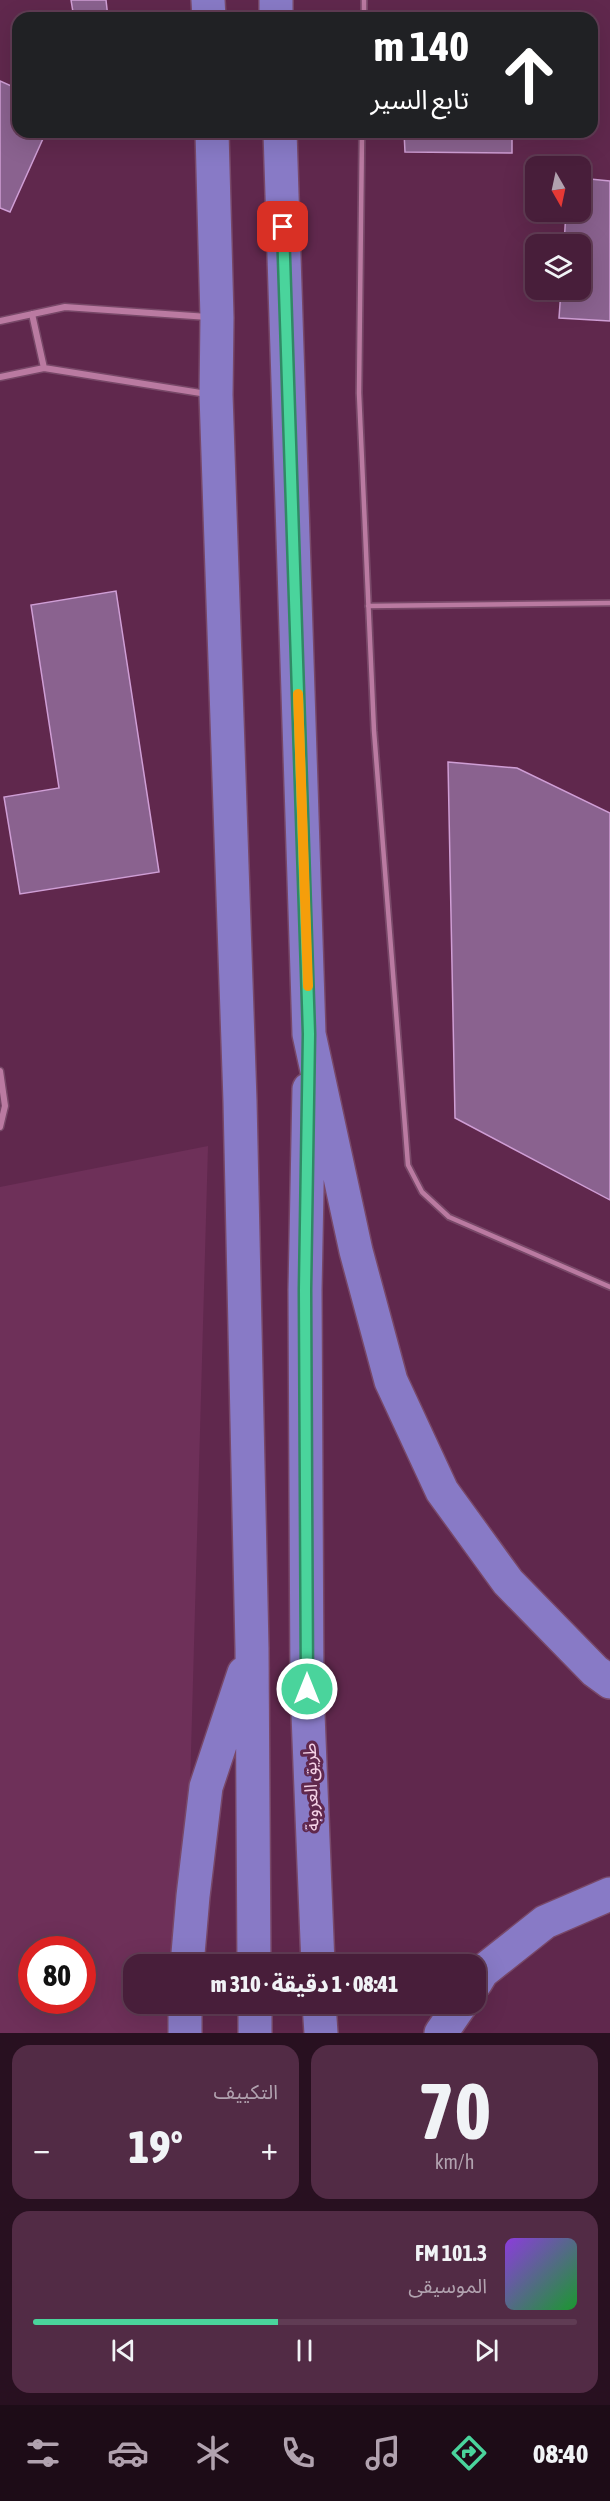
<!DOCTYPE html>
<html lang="ar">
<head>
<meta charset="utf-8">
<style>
	body { margin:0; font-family:"Asap Condensed","Noto Sans Arabic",sans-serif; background:#522b45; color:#f1f3f6; direction:rtl; height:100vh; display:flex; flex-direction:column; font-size:22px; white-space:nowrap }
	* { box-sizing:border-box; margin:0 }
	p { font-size:20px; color:#b1a2af }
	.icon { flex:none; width:33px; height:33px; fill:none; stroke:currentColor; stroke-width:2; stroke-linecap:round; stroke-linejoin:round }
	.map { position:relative; height:2033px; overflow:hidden; direction:ltr }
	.drawer { display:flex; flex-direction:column; gap:12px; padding:12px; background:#281020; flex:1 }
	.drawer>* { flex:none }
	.top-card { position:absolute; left:12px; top:12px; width:586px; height:126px; border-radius:18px; box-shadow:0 6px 24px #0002,0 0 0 2px #603c54; direction:rtl; background:#202124; color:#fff; overflow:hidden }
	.needle { width:39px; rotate:171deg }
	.tools { position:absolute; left:525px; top:156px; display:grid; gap:12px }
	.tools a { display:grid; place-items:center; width:66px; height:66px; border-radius:12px; background:#481e3a; box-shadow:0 6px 24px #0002,0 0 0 2px #603c54; font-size:30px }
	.speed { position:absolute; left:18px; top:1936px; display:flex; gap:12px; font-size:30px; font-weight:700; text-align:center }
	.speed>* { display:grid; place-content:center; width:78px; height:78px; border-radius:50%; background:#481e3a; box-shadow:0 6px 24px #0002,0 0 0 2px #603c54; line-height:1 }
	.speed .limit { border:9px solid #d22; background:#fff; color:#111 }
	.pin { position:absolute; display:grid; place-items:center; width:51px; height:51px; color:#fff; margin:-26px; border-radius:12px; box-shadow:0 3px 9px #0006 }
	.me { position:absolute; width:66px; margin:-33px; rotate:0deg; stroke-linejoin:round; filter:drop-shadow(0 0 4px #0008) }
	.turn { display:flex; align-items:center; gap:21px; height:126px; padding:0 30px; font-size:27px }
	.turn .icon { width:78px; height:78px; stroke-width:2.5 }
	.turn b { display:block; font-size:42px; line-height:51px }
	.big { font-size:45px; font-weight:800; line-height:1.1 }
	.drawer .tile { flex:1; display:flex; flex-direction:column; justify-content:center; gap:9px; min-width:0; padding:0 21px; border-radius:18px; background:#522b45 }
	.drawer .dial { align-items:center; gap:0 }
	.dial b { font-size:78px; line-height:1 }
	.song { display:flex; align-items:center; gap:18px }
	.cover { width:72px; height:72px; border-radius:9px; background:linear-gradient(135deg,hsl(270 70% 55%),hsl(130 70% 35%)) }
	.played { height:6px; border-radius:3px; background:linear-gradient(90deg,#4ad49c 45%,#603c54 45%) }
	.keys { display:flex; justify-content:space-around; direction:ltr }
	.heat { display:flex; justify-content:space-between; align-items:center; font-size:33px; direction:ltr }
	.drawer .tiles { flex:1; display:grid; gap:12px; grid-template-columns:1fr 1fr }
	.tile:last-child { grid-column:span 2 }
	.trip { position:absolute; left:123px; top:1954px; width:363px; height:60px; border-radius:18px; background:#481e3a; box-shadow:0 6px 24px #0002,0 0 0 2px #603c54; font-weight:800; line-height:60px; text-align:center; direction:rtl }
	.tabs { display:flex; height:96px; justify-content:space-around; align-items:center; background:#1d0c17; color:#b1a2af }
	.tabs .icon { width:42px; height:42px }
	.tabs .selected { color:#4ad49c }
	.tabs b { font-size:27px; color:#f1f3f6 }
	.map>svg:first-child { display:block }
</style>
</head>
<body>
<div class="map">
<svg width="610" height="2033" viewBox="0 0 610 2033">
	<rect width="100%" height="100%" fill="#60284d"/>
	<path fill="#6e3059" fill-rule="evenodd" d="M 208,1146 L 185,1965 L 134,1965 L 134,2004 L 183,2004 L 183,2033 L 0,2033 L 0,1187 ZM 32,1950 L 82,1950 L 82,2001 L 32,2001 Z"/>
	<path fill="#8a628f" stroke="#cf9ed5" stroke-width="1.5" d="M 71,0 L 106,0 L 108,18 L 74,18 Z
		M 0,81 L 18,89 L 18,132 L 46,132 L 10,212 L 0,208 Z
		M 404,132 L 512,132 L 512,153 L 405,152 Z
		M 580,178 L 610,181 L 610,321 L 559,318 L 561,290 L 580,290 L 580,244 L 564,244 L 566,212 L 580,212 Z
		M 116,591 L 159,872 L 20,894 L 4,797 L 59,788 L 31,605 Z
		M 448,762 L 517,768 L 610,813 L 610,1200 L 455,1118 Z"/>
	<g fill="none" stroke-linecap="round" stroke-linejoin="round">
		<g stroke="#784868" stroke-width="8">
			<path id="service" d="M 364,18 L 364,0
				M 362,132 L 359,393 L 374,731 L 408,1165 L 422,1192 L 449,1217 L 610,1287
				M 368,606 L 610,603"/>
		</g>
		<g stroke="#784868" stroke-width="9">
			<path id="minor" d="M 32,314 L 44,368
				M 0,321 L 65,307 L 208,317
				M 0,377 L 44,368 L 207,394
				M 0,1071 L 5,1106 L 0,1127"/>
		</g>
		<g stroke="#784868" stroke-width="36">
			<path id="trunk" d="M 208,0 L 209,18
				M 276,0 L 276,18
				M 212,132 L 217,318 L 216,395 L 240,1101 L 252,1648 L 254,1965
				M 280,132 L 309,1034 L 356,1251 L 391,1381 L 442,1491 L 508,1582 L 595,1671 L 610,1682
				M 309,1089 L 305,1290 L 307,1689 L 318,1965
				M 187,1965 L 193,1896 L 206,1787 L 244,1673
				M 476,1982 L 482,1972 L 545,1922 L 610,1894
				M 255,2004 L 255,2033
				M 319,2004 L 321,2033
				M 185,2033 L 185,2004
				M 441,2033 L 461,2004"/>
		</g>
		<use href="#service" stroke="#ba7aa1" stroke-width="4.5"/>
		<use href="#minor" stroke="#ba7aa1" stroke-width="6"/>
		<use href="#trunk" stroke="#887ac6" stroke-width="33"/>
	</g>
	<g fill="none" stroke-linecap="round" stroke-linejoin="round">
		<g stroke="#308a65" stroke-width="15">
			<path id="route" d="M 283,227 L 309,1034 L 305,1290 L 307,1689"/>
		</g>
		<use href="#route" stroke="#4ad49c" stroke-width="10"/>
		<path stroke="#f59e0b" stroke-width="10" d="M 298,694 L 308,986"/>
	</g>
	<g text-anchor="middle" stroke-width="6" stroke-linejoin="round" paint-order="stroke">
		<g font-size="18" fill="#f5d2e6" stroke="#60284d">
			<text transform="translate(311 1787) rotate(-92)" y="6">طريق العروبة</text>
		</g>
	</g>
</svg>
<div class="tools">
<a><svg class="needle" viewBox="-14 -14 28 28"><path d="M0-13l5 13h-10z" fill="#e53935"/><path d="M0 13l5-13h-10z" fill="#b1a2af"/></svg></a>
<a><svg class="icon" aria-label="layers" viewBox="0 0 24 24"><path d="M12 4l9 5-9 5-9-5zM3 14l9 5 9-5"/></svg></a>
</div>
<div class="speed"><div class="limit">80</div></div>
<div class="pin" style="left:283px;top:227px;background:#d93025"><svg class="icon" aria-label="arrive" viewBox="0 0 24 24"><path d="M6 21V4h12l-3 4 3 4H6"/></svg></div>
<svg class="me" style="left:307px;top:1689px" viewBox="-20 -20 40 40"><circle r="17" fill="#4ad49c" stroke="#fff" stroke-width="3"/><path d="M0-11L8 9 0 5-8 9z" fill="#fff"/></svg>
<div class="trip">08:41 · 1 دقيقة · 310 m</div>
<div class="top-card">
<div class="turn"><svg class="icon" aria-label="ahead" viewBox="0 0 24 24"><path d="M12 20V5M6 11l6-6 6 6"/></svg><div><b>140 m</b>تابع السير</div></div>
</div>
</div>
<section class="drawer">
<div class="tiles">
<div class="tile dial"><b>70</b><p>km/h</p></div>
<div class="tile"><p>التكييف</p>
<div class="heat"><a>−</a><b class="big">19°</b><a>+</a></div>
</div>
<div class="tile">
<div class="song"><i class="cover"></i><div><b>101.3 FM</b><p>الموسيقى</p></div></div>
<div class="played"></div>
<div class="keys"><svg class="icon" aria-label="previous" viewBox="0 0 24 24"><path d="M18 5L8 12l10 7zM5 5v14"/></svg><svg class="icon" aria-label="pause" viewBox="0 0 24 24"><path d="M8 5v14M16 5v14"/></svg><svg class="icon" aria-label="next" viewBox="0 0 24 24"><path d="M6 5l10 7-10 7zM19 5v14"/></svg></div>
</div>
</div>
</section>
<nav class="tabs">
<b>08:40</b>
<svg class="icon selected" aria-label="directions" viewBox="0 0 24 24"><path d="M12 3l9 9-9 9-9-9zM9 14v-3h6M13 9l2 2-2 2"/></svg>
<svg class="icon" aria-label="music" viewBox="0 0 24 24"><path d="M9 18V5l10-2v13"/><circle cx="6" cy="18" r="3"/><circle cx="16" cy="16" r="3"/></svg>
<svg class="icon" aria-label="phone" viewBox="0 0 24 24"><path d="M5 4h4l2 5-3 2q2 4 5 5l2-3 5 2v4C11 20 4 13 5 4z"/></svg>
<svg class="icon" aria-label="climate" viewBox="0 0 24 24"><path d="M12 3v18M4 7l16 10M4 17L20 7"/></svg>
<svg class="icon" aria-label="car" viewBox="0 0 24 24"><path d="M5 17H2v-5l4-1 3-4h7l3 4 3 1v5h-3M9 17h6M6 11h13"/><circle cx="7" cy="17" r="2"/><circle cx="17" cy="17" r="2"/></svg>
<svg class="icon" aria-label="filters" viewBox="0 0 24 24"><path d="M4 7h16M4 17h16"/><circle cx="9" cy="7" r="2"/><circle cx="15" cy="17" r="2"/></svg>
</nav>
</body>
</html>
